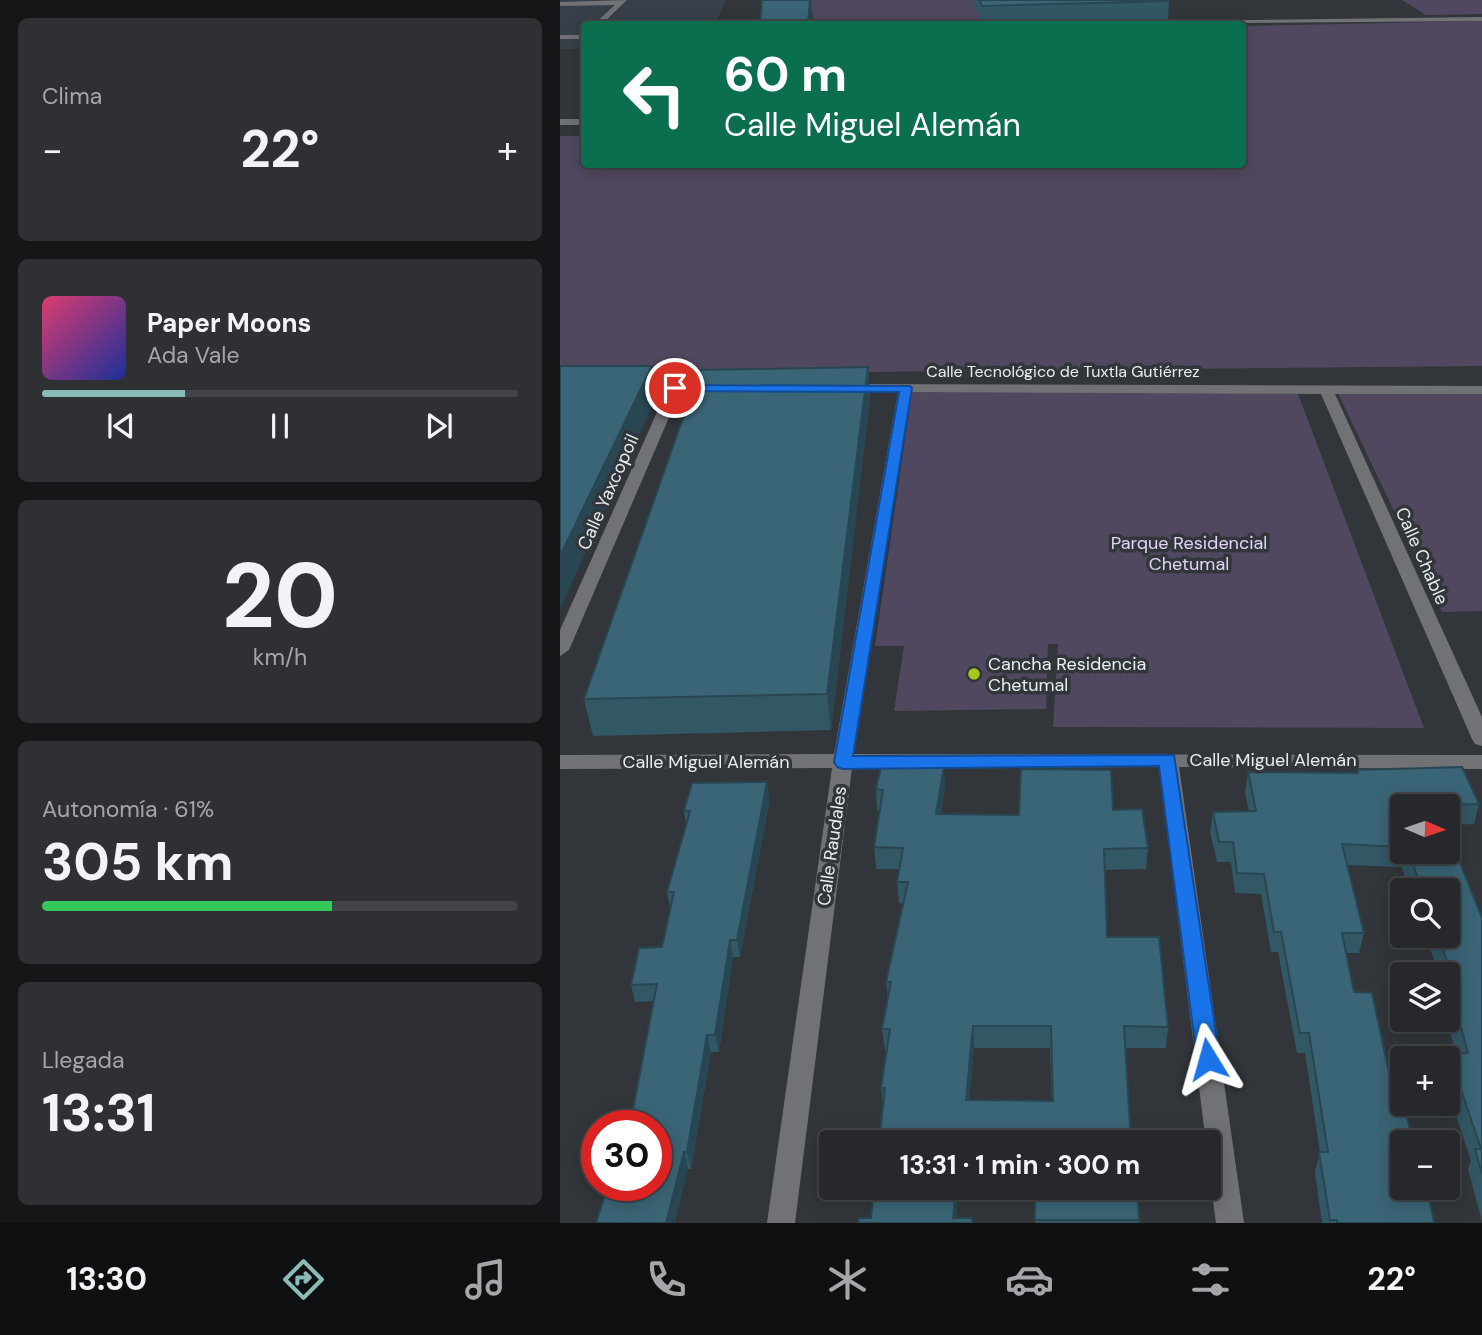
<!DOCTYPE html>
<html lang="es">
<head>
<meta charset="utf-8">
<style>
	body { margin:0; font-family:"DM Sans",sans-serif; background:#2e3034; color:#f1f3f6; height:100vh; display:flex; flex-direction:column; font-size:26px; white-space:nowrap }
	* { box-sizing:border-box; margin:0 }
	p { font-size:23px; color:#a4a6a9 }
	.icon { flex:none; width:38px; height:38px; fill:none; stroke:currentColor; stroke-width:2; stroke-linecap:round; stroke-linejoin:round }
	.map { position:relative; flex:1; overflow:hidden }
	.side { display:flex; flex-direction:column; gap:18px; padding:18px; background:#151618; width:560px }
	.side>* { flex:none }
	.banner { position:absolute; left:21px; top:21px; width:665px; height:147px; border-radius:7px; box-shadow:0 4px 18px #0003,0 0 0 2px #424448; background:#0b6e4f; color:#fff; overflow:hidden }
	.needle { width:46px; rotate:92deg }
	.buttons { position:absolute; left:830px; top:794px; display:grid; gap:14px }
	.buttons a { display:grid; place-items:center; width:70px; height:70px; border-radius:7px; background:#26282c; box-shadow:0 4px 18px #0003,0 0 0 2px #424448; font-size:35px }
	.speed { position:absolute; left:21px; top:1110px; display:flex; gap:14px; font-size:35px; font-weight:700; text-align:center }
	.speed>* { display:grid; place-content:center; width:91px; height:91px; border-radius:50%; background:#26282c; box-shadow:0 4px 18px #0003,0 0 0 2px #424448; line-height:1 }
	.speed .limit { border:10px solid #d22; background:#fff; color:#111 }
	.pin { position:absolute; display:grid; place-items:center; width:60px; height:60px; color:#fff; margin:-30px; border:4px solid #fff; border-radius:50%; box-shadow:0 2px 7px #0007 }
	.me { position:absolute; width:77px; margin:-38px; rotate:352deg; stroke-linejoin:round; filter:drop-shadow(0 0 5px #0008) }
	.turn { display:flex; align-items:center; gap:24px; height:147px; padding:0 28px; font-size:32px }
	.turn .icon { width:91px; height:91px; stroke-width:2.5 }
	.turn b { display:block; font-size:49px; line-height:60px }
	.big { font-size:52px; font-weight:700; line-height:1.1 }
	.side .widget { flex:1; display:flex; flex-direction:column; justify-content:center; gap:10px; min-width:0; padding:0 24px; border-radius:10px; background:#2e3034 }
	.side .dial { align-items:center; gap:0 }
	.dial b { font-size:91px; line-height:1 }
	.song { display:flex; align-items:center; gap:21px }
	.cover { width:84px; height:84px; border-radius:10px; background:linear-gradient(135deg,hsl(340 70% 55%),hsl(230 70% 35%)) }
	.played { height:7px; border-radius:4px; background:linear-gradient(90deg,#8bbbb9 30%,#424448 30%) }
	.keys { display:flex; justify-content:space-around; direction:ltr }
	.heat { display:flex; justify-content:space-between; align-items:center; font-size:38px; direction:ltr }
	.charge { height:10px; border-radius:5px; background:linear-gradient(90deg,#34c759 61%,#424448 0) }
	.trip { position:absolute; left:259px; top:1130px; width:402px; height:70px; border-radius:7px; background:#26282c; box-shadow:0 4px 18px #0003,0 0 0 2px #424448; font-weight:700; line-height:70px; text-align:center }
	.dock { display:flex; height:112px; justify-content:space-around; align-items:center; background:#0f1012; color:#a4a6a9 }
	.dock .icon { width:49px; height:49px }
	.dock .current { color:#8bbbb9 }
	.dock b { font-size:32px; color:#f1f3f6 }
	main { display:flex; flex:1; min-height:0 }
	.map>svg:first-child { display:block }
</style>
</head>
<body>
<main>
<section class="side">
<div class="widget"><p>Clima</p>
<div class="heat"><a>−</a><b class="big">22°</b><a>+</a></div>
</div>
<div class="widget">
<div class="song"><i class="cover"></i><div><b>Paper Moons</b><p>Ada Vale</p></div></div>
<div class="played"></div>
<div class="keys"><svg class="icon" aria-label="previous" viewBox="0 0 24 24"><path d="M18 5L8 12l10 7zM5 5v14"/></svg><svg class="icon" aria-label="pause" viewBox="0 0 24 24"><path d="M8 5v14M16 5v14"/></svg><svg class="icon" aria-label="next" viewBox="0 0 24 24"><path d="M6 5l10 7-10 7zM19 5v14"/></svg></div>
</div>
<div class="widget dial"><b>20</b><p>km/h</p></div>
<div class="widget"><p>Autonomía · 61%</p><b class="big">305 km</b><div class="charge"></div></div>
<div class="widget"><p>Llegada</p><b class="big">13:31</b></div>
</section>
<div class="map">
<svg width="922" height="1223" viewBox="0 0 922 1223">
	<rect width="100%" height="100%" fill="#32363a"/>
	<path fill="#373f48" d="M 0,0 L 166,0 L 155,24 L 24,24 L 24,49 L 0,49 Z"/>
	<path fill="#50485f" d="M 250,0 L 413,0 L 425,24 L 254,24 Z
		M 842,0 L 922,0 L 922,14 L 866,15 Z
		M 922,21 L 922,366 L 0,375 L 0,136 L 24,136 L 24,164 L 682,164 L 683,26 Z
		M 392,389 L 738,394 L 864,728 L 493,727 L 498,644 L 488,644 L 486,709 L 334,711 L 344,646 L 315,646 L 352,392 Z
		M 778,393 L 922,393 L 922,611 L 882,612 Z"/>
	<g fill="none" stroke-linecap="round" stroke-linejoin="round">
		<path fill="#717275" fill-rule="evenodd" d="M 67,0 L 42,24 L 34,24 L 55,5 L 0,6 L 0,2 Z
			M 922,17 L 922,21 L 543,24 L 547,22 Z
			M 0,35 L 24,35 L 24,39 L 0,39 Z
			M 0,119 L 24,119 L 24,125 L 0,125 Z
			M 73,384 L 157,384 L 164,388 L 157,392 L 120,392 L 9,650 L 0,656 L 0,630 L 106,392 L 68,391 L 66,388 Z
			M 287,384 L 922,386 L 922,394 L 775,394 L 922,717 L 922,746 L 915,744 L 912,739 L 761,394 L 351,392 L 294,754 L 922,755 L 922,769 L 619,767 L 684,1223 L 656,1223 L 649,1171 L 649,1143 L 646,1143 L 599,767 L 292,768 L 235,1223 L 207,1223 L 272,768 L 0,769 L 0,755 L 274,754 L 338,392 L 282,391 L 280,388 Z"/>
	</g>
	<path fill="#325765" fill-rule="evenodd" d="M 413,0 L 608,0 L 609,1 L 608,19 L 422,24 Z
		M 308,367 L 310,398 L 271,730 L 33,736 L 24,699 Z
		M 797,770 L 919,804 L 914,824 L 887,825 L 887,807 L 842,807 L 842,852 L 887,852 L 895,858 L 922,918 L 922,1221 L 908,1169 L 911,1161 L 887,1088 L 887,1059 L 889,1054 L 896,1054 L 887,1020 L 887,975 L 879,975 L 866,936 L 887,936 L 887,891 L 850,891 L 842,867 L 787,865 L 804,933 L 799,953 L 786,953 L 794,992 L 835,1101 L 853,1143 L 874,1223 L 762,1223 L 755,1172 L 760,1152 L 745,1053 L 737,1053 L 718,952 L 711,952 L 701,894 L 675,893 L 671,862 L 657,862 L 650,832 L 653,812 L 689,812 L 685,792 L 688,772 L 797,773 Z
		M 385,786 L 381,814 L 459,815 L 553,810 L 588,848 L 586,869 L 544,870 L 547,937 L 608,1027 L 606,1048 L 565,1048 L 571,1143 L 323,1104 L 321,1088 L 327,1051 L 325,1051 L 322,1029 L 328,999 L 326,982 L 343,904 L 339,903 L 337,882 L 339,869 L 316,869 L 314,847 L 320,811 L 317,810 L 316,789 ZM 414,1048 L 490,1048 L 492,1101 L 409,1100 Z
		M 210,799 L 180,957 L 173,957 L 159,1052 L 151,1052 L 131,1169 L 128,1169 L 96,1185 L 94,1001 L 75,1002 L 71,985 L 102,947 L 110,907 L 107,892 L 126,825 L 124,811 Z
		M 474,1188 L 577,1188 L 579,1223 L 475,1223 Z"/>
	<path fill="#294753" d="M 250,0 L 251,0 L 252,8 L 250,24 L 248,24 Z
		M 92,366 L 97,396 L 0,609 L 0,556 Z
		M 308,367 L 310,398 L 271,730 L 267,694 Z
		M 384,765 L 385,786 L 377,835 L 376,814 Z
		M 207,782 L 210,799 L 180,957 L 177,940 Z
		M 170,940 L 173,957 L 159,1052 L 155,1035 Z
		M 413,1026 L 414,1048 L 407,1122 L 406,1100 Z
		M 147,1035 L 151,1052 L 131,1169 L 127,1152 Z
		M 124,1152 L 128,1169 L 115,1223 L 106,1223 Z
		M 396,1188 L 399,1188 L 396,1223 L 393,1218 Z"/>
	<path fill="#3a6576" stroke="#294753" stroke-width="2" fill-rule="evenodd" d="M 202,0 L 250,0 L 248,24 L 200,24 Z
		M 419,0 L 608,0 L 609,1 L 422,6 Z
		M 0,366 L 92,366 L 0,556 Z
		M 308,367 L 267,694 L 24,699 L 140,370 Z
		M 322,762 L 384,765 L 376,814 L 459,815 L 461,769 L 551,770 L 553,810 L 582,809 L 588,848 L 544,849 L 547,937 L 599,937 L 608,1027 L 564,1026 L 571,1143 L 319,1143 L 325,1088 L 321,1088 L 330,1029 L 322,1029 L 331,982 L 326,982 L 348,882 L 337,882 L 343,848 L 314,847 L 323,790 L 316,789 ZM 413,1026 L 491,1026 L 493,1101 L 406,1100 Z
		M 902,767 L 919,804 L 879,805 L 880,807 L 842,807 L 842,847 L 782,844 L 804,933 L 782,933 L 794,992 L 812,993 L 835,1101 L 842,1101 L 842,1104 L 844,1104 L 853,1143 L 842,1143 L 842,1188 L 867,1188 L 874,1223 L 777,1223 L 777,1220 L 770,1220 L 759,1152 L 768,1152 L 749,1033 L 740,1033 L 721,932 L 714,932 L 704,874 L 677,873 L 673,842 L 659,842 L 653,812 L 696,811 L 688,772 L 798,773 L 797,770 Z
		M 207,782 L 177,940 L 170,940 L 155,1035 L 147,1035 L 127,1152 L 124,1152 L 106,1223 L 36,1223 L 48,1185 L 96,1185 L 96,1125 L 70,1125 L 97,984 L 71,985 L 79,948 L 102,947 L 114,892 L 107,892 L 130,811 L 124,811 L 132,783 Z
		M 887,832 L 895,858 L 898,858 L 922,918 L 922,1174 L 915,1149 L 921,1149 L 889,1054 L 908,1053 L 891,990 L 898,991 L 878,936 L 887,936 L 887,891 L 862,891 L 849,852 L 887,852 Z
		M 314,1188 L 396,1188 L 393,1218 L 412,1218 L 412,1223 L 298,1223 L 299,1218 L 311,1218 Z
		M 475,1188 L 577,1188 L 579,1220 L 475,1220 Z"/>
	<path fill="#1a73e8" stroke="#114b97" stroke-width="2" d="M 115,385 L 350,386 L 352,388 L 293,756 L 614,755 L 660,1059 L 656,1066 L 648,1069 L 640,1066 L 637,1059 L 599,766 L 283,769 L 277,767 L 274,762 L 339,392 L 110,391 L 108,388 Z"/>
	<circle fill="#a8c71c" stroke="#32363a" stroke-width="2.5" cx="414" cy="674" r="7"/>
	<g text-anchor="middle" stroke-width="7" stroke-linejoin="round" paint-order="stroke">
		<g font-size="16" fill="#eaedf0" stroke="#32363a">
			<text x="503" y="377">Calle Tecnológico de Tuxtla Gutiérrez</text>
		</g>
		<g font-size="18" fill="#eaedf0" stroke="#32363a">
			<text transform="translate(48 492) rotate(-66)" y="6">Calle Yaxcopoil</text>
			<text transform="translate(862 556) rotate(66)" y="6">Calle Chable</text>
			<text x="713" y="766">Calle Miguel Alemán</text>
			<text x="146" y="768">Calle Miguel Alemán</text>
			<text transform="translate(272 846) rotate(-82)" y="6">Calle Raudales</text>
		</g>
		<g font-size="18" fill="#e1d4f9" stroke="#32363a">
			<text x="629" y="549">Parque Residencial<tspan x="629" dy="21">Chetumal</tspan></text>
		</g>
		<g font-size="18" fill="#eaedf0" stroke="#32363a" text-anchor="start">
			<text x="428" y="670">Cancha Residencia<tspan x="428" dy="21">Chetumal</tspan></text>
		</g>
	</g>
</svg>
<div class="buttons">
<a><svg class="needle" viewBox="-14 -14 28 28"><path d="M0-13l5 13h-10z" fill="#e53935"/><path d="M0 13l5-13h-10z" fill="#a4a6a9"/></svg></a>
<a><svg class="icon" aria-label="search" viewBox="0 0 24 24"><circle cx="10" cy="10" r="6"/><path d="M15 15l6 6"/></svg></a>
<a><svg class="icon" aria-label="layers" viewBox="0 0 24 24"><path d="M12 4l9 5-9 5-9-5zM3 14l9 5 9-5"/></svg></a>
<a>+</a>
<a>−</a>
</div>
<div class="speed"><div class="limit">30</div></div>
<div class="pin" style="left:115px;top:388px;background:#d93025"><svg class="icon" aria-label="arrive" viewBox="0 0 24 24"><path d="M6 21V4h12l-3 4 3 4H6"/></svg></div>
<svg class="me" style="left:648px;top:1059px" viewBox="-20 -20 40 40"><path d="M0-17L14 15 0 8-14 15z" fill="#1a73e8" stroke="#fff" stroke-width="4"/></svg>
<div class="trip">13:31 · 1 min · 300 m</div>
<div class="banner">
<div class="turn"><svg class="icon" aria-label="left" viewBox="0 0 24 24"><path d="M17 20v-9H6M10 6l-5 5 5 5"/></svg><div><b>60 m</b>Calle Miguel Alemán</div></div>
</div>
</div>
</main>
<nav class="dock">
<b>13:30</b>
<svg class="icon current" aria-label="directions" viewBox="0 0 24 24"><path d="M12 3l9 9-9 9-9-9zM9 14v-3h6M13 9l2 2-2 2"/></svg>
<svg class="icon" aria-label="music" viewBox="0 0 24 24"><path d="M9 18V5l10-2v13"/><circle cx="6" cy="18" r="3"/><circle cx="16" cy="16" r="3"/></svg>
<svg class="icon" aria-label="phone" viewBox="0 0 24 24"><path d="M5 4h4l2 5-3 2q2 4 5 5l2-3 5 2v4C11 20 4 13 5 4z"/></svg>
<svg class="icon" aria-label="climate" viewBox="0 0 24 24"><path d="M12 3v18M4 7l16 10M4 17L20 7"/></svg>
<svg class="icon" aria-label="car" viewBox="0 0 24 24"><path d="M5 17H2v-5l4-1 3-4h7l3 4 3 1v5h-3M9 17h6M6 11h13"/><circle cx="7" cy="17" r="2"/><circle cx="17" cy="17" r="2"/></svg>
<svg class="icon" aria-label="filters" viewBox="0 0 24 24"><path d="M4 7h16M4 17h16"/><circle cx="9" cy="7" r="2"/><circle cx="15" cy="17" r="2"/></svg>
<b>22°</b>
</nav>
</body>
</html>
